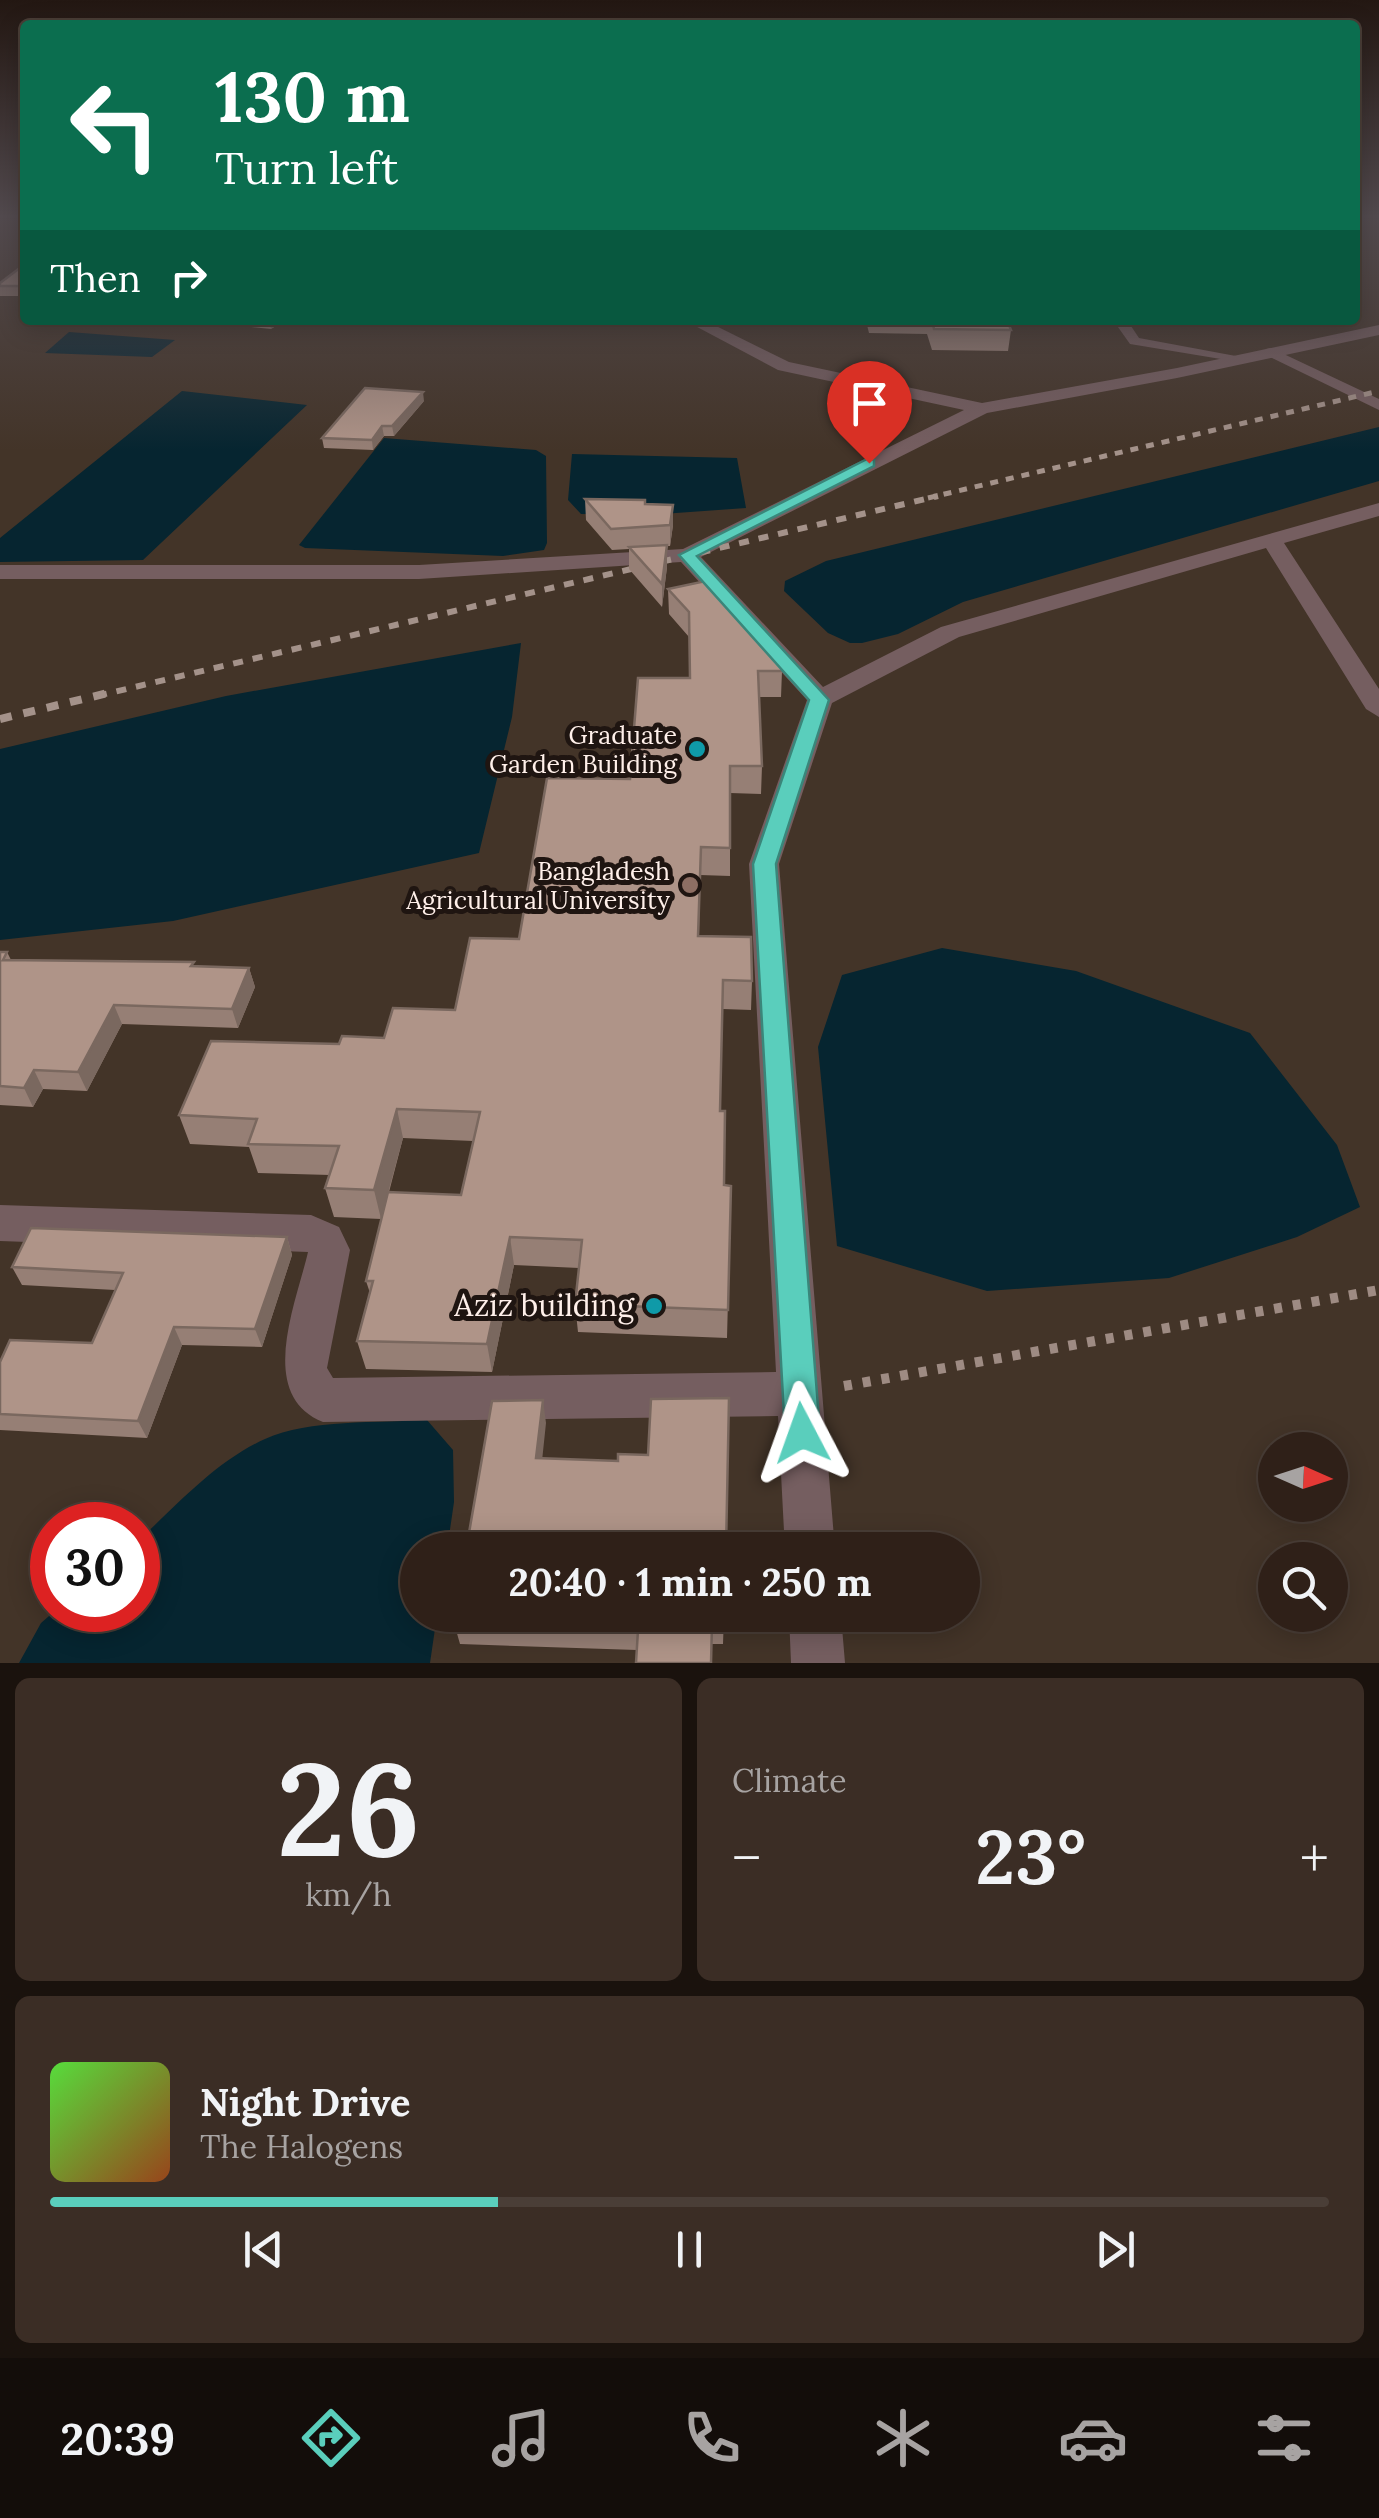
<!DOCTYPE html>
<html lang="en">
<head>
<meta charset="utf-8">
<style>
	body { margin:0; font-family:Lora,serif; background:#3b2d25; color:#f1f3f6; height:100vh; display:flex; flex-direction:column; font-size:38px; white-space:nowrap }
	* { box-sizing:border-box; margin:0 }
	p { font-size:32px; color:#a7a3a2 }
	.icon { flex:none; width:55px; height:55px; fill:none; stroke:currentColor; stroke-width:2; stroke-linecap:round; stroke-linejoin:round }
	.map { position:relative; height:1663px; overflow:hidden }
	.panel { display:flex; flex-direction:column; gap:15px; padding:15px; background:#1a120d; flex:1 }
	.panel>* { flex:none }
	.hud { position:absolute; left:20px; top:20px; width:1340px; height:305px; border-radius:10px; box-shadow:0 5px 25px #0003,0 0 0 2px #4a3e37; background:#0b6e4f; color:#fff; overflow:hidden }
	.needle { width:65px; rotate:93deg }
	.tools { position:absolute; left:1258px; top:1432px; display:grid; gap:20px }
	.tools a { display:grid; place-items:center; width:90px; height:90px; border-radius:50%; background:#2f2018; box-shadow:0 5px 25px #0003,0 0 0 2px #4a3e37; font-size:50px }
	.speed { position:absolute; left:30px; top:1502px; display:flex; gap:20px; font-size:50px; font-weight:700; text-align:center }
	.speed>* { display:grid; place-content:center; width:130px; height:130px; border-radius:50%; background:#2f2018; box-shadow:0 5px 25px #0003,0 0 0 2px #4a3e37; line-height:1 }
	.speed .limit { border:15px solid #d22; background:#fff; color:#111 }
	.pin { position:absolute; display:grid; place-items:center; width:85px; height:85px; color:#fff; margin:-102px -42px; border-radius:50% 50% 50% 0; rotate:-45deg; box-shadow:0 0 10px #0007 }
	.pin .icon { rotate:45deg }
	.me { position:absolute; width:110px; margin:-55px; rotate:356deg; stroke-linejoin:round; filter:drop-shadow(0 0 8px #0008) }
	.turn { display:flex; align-items:center; gap:35px; height:210px; padding:0 30px; font-size:45px }
	.turn .icon { width:130px; height:130px; stroke-width:2.5 }
	.turn b { display:block; font-size:70px; line-height:85px }
	.then { display:flex; align-items:center; height:95px; padding:0 30px; background:#0003; gap:20px; font-size:38px }
	.big { font-size:75px; font-weight:800; line-height:1.1 }
	.panel .card { flex:1; display:flex; flex-direction:column; justify-content:center; gap:15px; min-width:0; padding:0 35px; border-radius:15px; background:#3b2d25 }
	.panel .dial { align-items:center; gap:0 }
	.dial b { font-size:130px; line-height:1 }
	.song { display:flex; align-items:center; gap:30px }
	.cover { width:120px; height:120px; border-radius:15px; background:linear-gradient(135deg,hsl(110 70% 55%),hsl(20 70% 35%)) }
	.played { height:10px; border-radius:5px; background:linear-gradient(90deg,#5acebc 35%,#4a3e37 35%) }
	.keys { display:flex; justify-content:space-around; direction:ltr }
	.heat { display:flex; justify-content:space-between; align-items:center; font-size:55px; direction:ltr }
	.panel .tiles { flex:1; display:grid; gap:15px; grid-template-columns:1fr 1fr }
	.card:last-child { grid-column:span 2 }
	.trip { position:absolute; left:400px; top:1532px; width:580px; height:100px; border-radius:50px; background:#2f2018; box-shadow:0 5px 25px #0003,0 0 0 2px #4a3e37; font-weight:800; line-height:100px; text-align:center }
	.menu { display:flex; height:160px; justify-content:space-around; align-items:center; background:#130d0a; color:#a7a3a2 }
	.menu .icon { width:70px; height:70px }
	.menu .active { color:#5acebc }
	.menu b { font-size:45px; color:#f1f3f6 }
	.map>svg:first-child { display:block }
</style>
</head>
<body>
<div class="map">
<svg width="1379" height="1663" viewBox="0 0 1379 1663">
	<rect width="100%" height="100%" fill="#3f2a20"/>
	<path fill="#433428" fill-rule="evenodd" d="M 0,218 L 25,218 L 25,320 L 1355,320 L 1355,218 L 1379,218 L 1379,1663 L 0,1663 ZM 1275,1450 L 1330,1450 L 1330,1505 L 1275,1505 ZM 52,1525 L 138,1525 L 138,1610 L 52,1610 ZM 418,1550 L 962,1550 L 962,1615 L 418,1615 ZM 1275,1560 L 1330,1560 L 1330,1615 L 1275,1615 Z"/>
	<path fill="#062530" d="M 69,332 L 175,340 L 152,357 L 45,353 Z
		M 182,391 L 307,405 L 143,560 L 0,562 L 0,538 Z
		M 1379,427 L 1379,481 L 963,602 L 898,634 L 862,643 L 850,643 L 828,633 L 784,591 L 785,581 L 826,561 Z
		M 384,438 L 536,450 L 546,456 L 547,543 L 544,550 L 503,556 L 305,548 L 299,545 Z
		M 572,454 L 737,458 L 746,508 L 648,515 L 581,514 L 568,500 Z
		M 521,643 L 512,717 L 479,853 L 173,921 L 0,940 L 0,749 L 226,696 Z
		M 942,948 L 1076,971 L 1250,1033 L 1337,1145 L 1360,1207 L 1297,1237 L 1169,1278 L 987,1291 L 837,1246 L 818,1047 L 842,975 Z
		M 427,1420 L 453,1450 L 454,1502 L 447,1550 L 418,1550 L 418,1615 L 437,1615 L 430,1663 L 19,1663 L 41,1623 L 56,1610 L 138,1610 L 138,1541 C 177,1505 216,1461 265,1439 C 309,1419 379,1423 427,1420 Z"/>
	<g fill="none" stroke-linecap="round" stroke-linejoin="round">
		<path stroke="#9e8b83" stroke-width="10" stroke-dasharray="8 11" stroke-linecap="butt" d="M 844,1386 L 1379,1290"/>
		<path fill="#755e60" fill-rule="evenodd" d="M 1113,320 L 1127,320 L 1139,338 L 1252,359 L 1245,363 L 1130,344 Z
			M 1271,348 L 1379,399 L 1379,410 L 1266,355 L 1266,349 Z"/>
		<path fill="#755e60" fill-rule="evenodd" d="M 684,320 L 704,320 L 789,362 L 982,403 L 1177,368 L 1379,325 L 1379,335 L 1177,378 L 987,413 L 701,557 L 823,687 L 941,627 L 1379,503 L 1379,516 L 1284,543 L 1379,689 L 1379,717 L 1366,709 L 1266,548 L 959,637 L 832,703 L 779,864 L 835,1550 L 785,1550 L 778,1416 L 323,1422 C 256,1395 296,1304 308,1252 L 0,1241 L 0,1205 L 311,1215 L 339,1227 L 350,1250 L 327,1368 L 333,1378 L 776,1372 L 749,864 L 807,700 L 681,562 L 419,579 L 0,579 L 0,565 L 419,565 L 683,549 L 964,410 L 778,370 Z
			M 789,1615 L 841,1615 L 845,1663 L 791,1663 Z"/>
		<path stroke="#a4928a" stroke-width="5" stroke-dasharray="8 8" stroke-linecap="butt" d="M 928,498 L 1379,391"/>
		<path stroke="#a4928a" stroke-width="6" stroke-dasharray="10 10" stroke-linecap="butt" d="M 97,696 L 938,496"/>
		<path stroke="#a4928a" stroke-width="8" stroke-dasharray="12 12" stroke-linecap="butt" d="M 0,719 L 108,693"/>
	</g>
	<path fill="#967f75" fill-rule="evenodd" d="M 25,264 L 25,296 L 0,296 L 0,283 Z
		M 186,320 L 337,320 L 329,325 L 285,320 L 271,329 Z
		M 808,320 L 1086,320 L 1084,326 L 1009,325 L 1011,330 L 1008,351 L 932,350 L 927,334 L 869,333 L 867,325 L 820,325 L 820,320 Z
		M 424,401 L 394,436 L 384,436 L 373,450 L 324,448 L 322,438 Z
		M 585,499 L 646,504 L 673,525 L 670,546 L 667,546 L 667,567 L 662,607 L 629,569 L 629,549 L 612,550 L 586,520 Z
		M 668,589 L 782,671 L 781,697 L 759,697 L 762,766 L 761,794 L 730,793 L 730,876 L 700,875 L 699,936 L 752,981 L 751,1010 L 723,1009 L 720,1111 L 724,1185 L 731,1186 L 727,1338 L 578,1332 L 575,1304 L 579,1268 L 514,1265 L 492,1372 L 366,1369 L 357,1341 L 370,1293 L 366,1281 L 381,1219 L 334,1217 L 325,1188 L 330,1175 L 258,1173 L 249,1147 L 190,1144 L 179,1115 L 339,1044 L 384,1038 L 455,1010 L 519,939 L 630,779 L 689,678 L 689,637 L 669,614 ZM 403,1138 L 473,1141 L 461,1195 L 389,1192 Z
		M 0,952 L 7,952 L 11,960 L 249,968 L 255,987 L 238,1028 L 122,1024 L 87,1091 L 43,1089 L 33,1107 L 0,1105 Z
		M 287,1237 L 292,1255 L 262,1347 L 182,1345 L 147,1438 L 0,1430 L 0,1362 L 92,1343 L 115,1290 L 22,1285 L 12,1267 Z
		M 724,1615 L 723,1644 L 711,1644 L 637,1650 L 460,1644 L 454,1623 Z"/>
	<path fill="#7a685f" d="M 269,320 L 285,320 L 271,329 Z
		M 423,392 L 424,401 L 394,436 L 392,426 Z
		M 382,426 L 384,436 L 373,450 L 372,440 Z
		M 673,505 L 673,525 L 670,546 L 670,525 Z
		M 667,545 L 667,567 L 662,607 L 662,584 Z
		M 249,968 L 255,987 L 238,1028 L 232,1009 Z
		M 114,1005 L 122,1024 L 87,1091 L 78,1072 Z
		M 34,1070 L 43,1089 L 33,1107 L 24,1088 Z
		M 397,1109 L 403,1138 L 381,1219 L 374,1190 Z
		M 287,1237 L 292,1255 L 262,1347 L 255,1329 Z
		M 510,1237 L 514,1265 L 492,1372 L 487,1344 Z
		M 174,1327 L 182,1345 L 147,1438 L 138,1421 Z
		M 543,1400 L 546,1423 L 540,1480 L 536,1458 Z"/>
	<path fill="#af9488" stroke="#7a685f" stroke-width="2.5" d="M 25,264 L 25,286 L 0,286 L 0,283 Z
		M 932,320 L 1007,320 L 1011,330 L 934,329 Z
		M 365,388 L 423,392 L 392,426 L 382,426 L 372,440 L 322,438 Z
		M 585,499 L 645,500 L 645,504 L 673,505 L 670,525 L 611,529 Z
		M 667,545 L 662,584 L 629,547 Z
		M 715,579 L 780,649 L 782,671 L 758,671 L 762,766 L 730,766 L 730,848 L 701,847 L 698,936 L 751,937 L 752,981 L 723,980 L 720,1111 L 725,1111 L 724,1185 L 731,1186 L 728,1310 L 575,1304 L 582,1240 L 510,1237 L 487,1344 L 357,1341 L 373,1281 L 366,1281 L 388,1192 L 461,1195 L 480,1112 L 397,1109 L 374,1190 L 325,1188 L 339,1146 L 248,1144 L 257,1119 L 179,1115 L 211,1041 L 339,1044 L 342,1036 L 384,1038 L 393,1008 L 455,1010 L 470,938 L 519,939 L 547,778 L 630,779 L 638,678 L 690,678 L 689,612 L 668,589 Z
		M 0,952 L 7,952 L 3,960 L 194,962 L 191,966 L 249,968 L 232,1009 L 114,1005 L 78,1072 L 34,1070 L 24,1088 L 0,1086 Z
		M 31,1228 L 287,1237 L 255,1329 L 174,1327 L 138,1421 L 0,1414 L 0,1362 L 10,1340 L 92,1343 L 123,1273 L 12,1267 Z
		M 729,1398 L 726,1550 L 466,1550 L 492,1401 L 543,1400 L 536,1458 L 618,1461 L 618,1454 L 648,1455 L 651,1399 Z
		M 455,1615 L 724,1615 L 724,1624 L 712,1624 L 711,1663 L 636,1663 L 638,1630 L 454,1623 Z"/>
	<linearGradient id="sky" x2="0" y2="1"><stop stop-color="#231712"/><stop offset="0.48" stop-color="#524a4e"/><stop offset="1" stop-color="#524a4e" stop-opacity="0"/></linearGradient>
	<rect width="1379" height="451" fill="url(#sky)"/>
	<path fill="#5acebc" stroke="#3a867a" stroke-width="2.5" d="M 869,458 L 874,460 L 874,466 L 697,556 L 829,700 L 776,864 L 820,1433 L 815,1446 L 802,1451 L 790,1446 L 785,1433 L 753,864 L 809,700 L 679,555 Z"/>
	<g fill="#0f9aa8" stroke="#1f1511" stroke-width="4">
		<circle cx="697" cy="749" r="10"/>
		<circle cx="654" cy="1306" r="10"/>
	</g>
	<circle fill="#8d6e63" stroke="#1f1511" stroke-width="4" cx="690" cy="885" r="10"/>
	<g text-anchor="middle" stroke-width="10" stroke-linejoin="round" paint-order="stroke">
		<g font-size="25" fill="#fff0ea" stroke="#1f1511" text-anchor="end">
			<text x="677" y="744">Graduate<tspan x="677" dy="29">Garden Building</tspan></text>
			<text x="670" y="880">Bangladesh<tspan x="670" dy="29">Agricultural University</tspan></text>
		</g>
		<g font-size="30" fill="#fff0ea" stroke="#1f1511" text-anchor="end">
			<text x="634" y="1316">Aziz building</text>
		</g>
	</g>
</svg>
<div class="tools">
<a><svg class="needle" viewBox="-14 -14 28 28"><path d="M0-13l5 13h-10z" fill="#e53935"/><path d="M0 13l5-13h-10z" fill="#a7a3a2"/></svg></a>
<a><svg class="icon" aria-label="search" viewBox="0 0 24 24"><circle cx="10" cy="10" r="6"/><path d="M15 15l6 6"/></svg></a>
</div>
<div class="speed"><div class="limit">30</div></div>
<div class="pin" style="left:869px;top:463px;background:#d93025"><svg class="icon" aria-label="arrive" viewBox="0 0 24 24"><path d="M6 21V4h12l-3 4 3 4H6"/></svg></div>
<svg class="me" style="left:802px;top:1433px" viewBox="-20 -20 40 40"><path d="M0-17L14 15 0 8-14 15z" fill="#5acebc" stroke="#fff" stroke-width="4"/></svg>
<div class="trip">20:40 · 1 min · 250 m</div>
<div class="hud">
<div class="turn"><svg class="icon" aria-label="left" viewBox="0 0 24 24"><path d="M17 20v-9H6M10 6l-5 5 5 5"/></svg><div><b>130 m</b>Turn left</div></div>
<div class="then">Then<svg class="icon" aria-label="right" viewBox="0 0 24 24"><path d="M7 20v-9h11M14 6l5 5-5 5"/></svg></div>
</div>
</div>
<section class="panel">
<div class="tiles">
<div class="card dial"><b>26</b><p>km/h</p></div>
<div class="card"><p>Climate</p>
<div class="heat"><a>−</a><b class="big">23°</b><a>+</a></div>
</div>
<div class="card">
<div class="song"><i class="cover"></i><div><b>Night Drive</b><p>The Halogens</p></div></div>
<div class="played"></div>
<div class="keys"><svg class="icon" aria-label="previous" viewBox="0 0 24 24"><path d="M18 5L8 12l10 7zM5 5v14"/></svg><svg class="icon" aria-label="pause" viewBox="0 0 24 24"><path d="M8 5v14M16 5v14"/></svg><svg class="icon" aria-label="next" viewBox="0 0 24 24"><path d="M6 5l10 7-10 7zM19 5v14"/></svg></div>
</div>
</div>
</section>
<nav class="menu">
<b>20:39</b>
<svg class="icon active" aria-label="directions" viewBox="0 0 24 24"><path d="M12 3l9 9-9 9-9-9zM9 14v-3h6M13 9l2 2-2 2"/></svg>
<svg class="icon" aria-label="music" viewBox="0 0 24 24"><path d="M9 18V5l10-2v13"/><circle cx="6" cy="18" r="3"/><circle cx="16" cy="16" r="3"/></svg>
<svg class="icon" aria-label="phone" viewBox="0 0 24 24"><path d="M5 4h4l2 5-3 2q2 4 5 5l2-3 5 2v4C11 20 4 13 5 4z"/></svg>
<svg class="icon" aria-label="climate" viewBox="0 0 24 24"><path d="M12 3v18M4 7l16 10M4 17L20 7"/></svg>
<svg class="icon" aria-label="car" viewBox="0 0 24 24"><path d="M5 17H2v-5l4-1 3-4h7l3 4 3 1v5h-3M9 17h6M6 11h13"/><circle cx="7" cy="17" r="2"/><circle cx="17" cy="17" r="2"/></svg>
<svg class="icon" aria-label="filters" viewBox="0 0 24 24"><path d="M4 7h16M4 17h16"/><circle cx="9" cy="7" r="2"/><circle cx="15" cy="17" r="2"/></svg>
</nav>
</body>
</html>
